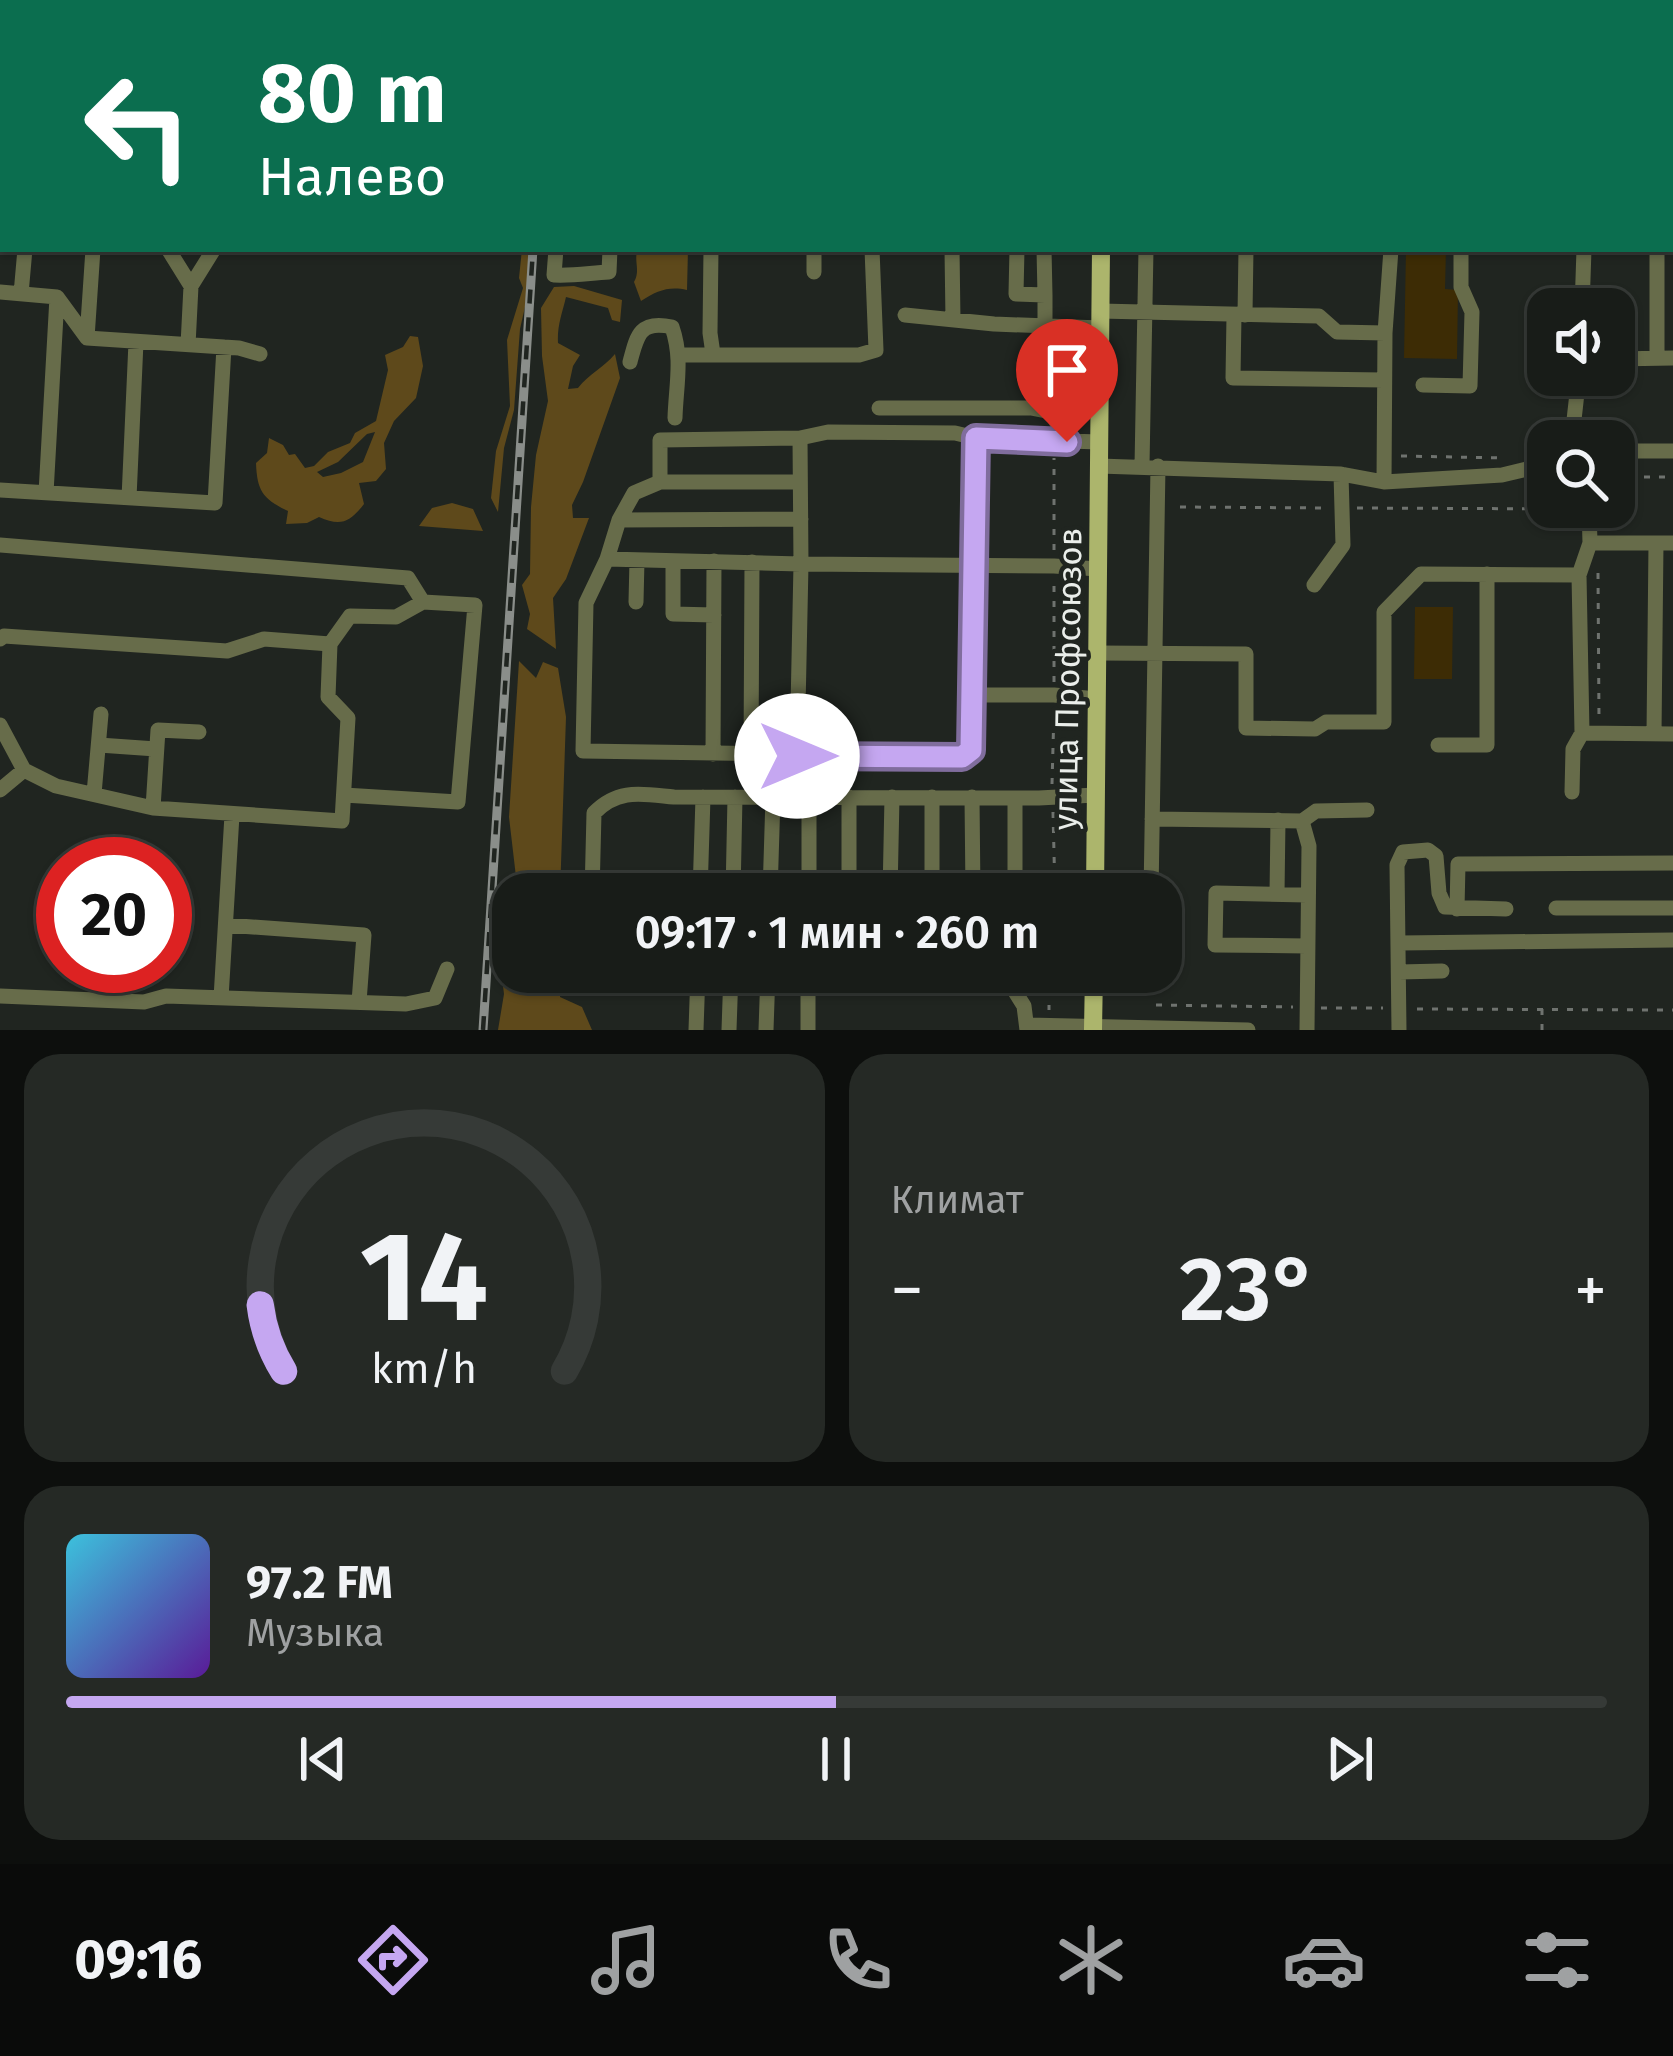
<!DOCTYPE html>
<html lang="ru">
<head>
<meta charset="utf-8">
<style>
	body { margin:0; font-family:"Fira Sans",sans-serif; background:#252925; color:#f1f3f6; height:100vh; display:flex; flex-direction:column; font-size:45px; white-space:nowrap }
	* { box-sizing:border-box; margin:0 }
	p { font-size:39px; color:#9fa1a2 }
	.icon { flex:none; width:66px; height:66px; fill:none; stroke:currentColor; stroke-width:2; stroke-linecap:round; stroke-linejoin:round }
	.map { position:relative; height:1030px; overflow:hidden }
	.drawer { display:flex; flex-direction:column; gap:24px; padding:24px; background:#0d0f0d; flex:1 }
	.drawer>* { flex:none }
	.banner { position:absolute; left:0px; top:0px; width:1674px; height:252px; box-shadow:0 3px 9px #0004,0 0 0 3px #363a37; background:#0b6e4f; color:#fff; overflow:hidden }
	.controls { position:absolute; left:1527px; top:288px; display:grid; gap:24px }
	.controls a { display:grid; place-items:center; width:108px; height:108px; border-radius:24px; background:#181c18; box-shadow:0 3px 9px #0004,0 0 0 3px #363a37; font-size:60px }
	.speed { position:absolute; left:36px; top:837px; display:flex; gap:24px; font-size:60px; font-weight:700; text-align:center }
	.speed>* { display:grid; place-content:center; width:156px; height:156px; border-radius:50%; background:#181c18; box-shadow:0 3px 9px #0004,0 0 0 3px #363a37; line-height:1 }
	.speed .limit { border:18px solid #d22; background:#fff; color:#111 }
	.pin { position:absolute; display:grid; place-items:center; width:102px; height:102px; color:#fff; margin:-123px -51px; border-radius:50% 50% 50% 0; rotate:-45deg; box-shadow:0 0 12px #0007 }
	.pin .icon { rotate:45deg }
	.me { position:absolute; width:132px; margin:-66px; rotate:90deg; stroke-linejoin:round; filter:drop-shadow(0 0 9px #0008) }
	.turn { display:flex; align-items:center; gap:42px; height:252px; padding:0 60px; font-size:54px }
	.turn .icon { width:156px; height:156px; stroke-width:2.5 }
	.turn b { display:block; font-size:84px; line-height:102px }
	.big { font-size:90px; font-weight:600; line-height:1.1 }
	.drawer .card { flex:1; display:flex; flex-direction:column; justify-content:center; gap:18px; min-width:0; padding:0 42px; border-radius:36px; background:#252925 }
	.drawer .dial { align-items:center; gap:0 }
	.dial svg { height:312px; overflow:visible; fill:none; stroke:#363a37; stroke-width:7; stroke-linecap:round; text-anchor:middle }
	.dial text { fill:#f1f3f6; stroke:none }
	.song { display:flex; align-items:center; gap:36px }
	.cover { width:144px; height:144px; border-radius:18px; background:linear-gradient(135deg,hsl(190 70% 55%),hsl(270 70% 35%)) }
	.played { height:12px; border-radius:6px; background:linear-gradient(90deg,#c5a7f1 50%,#363a37 50%) }
	.keys { display:flex; justify-content:space-around; direction:ltr }
	.heat { display:flex; justify-content:space-between; align-items:center; font-size:66px; direction:ltr }
	.drawer .tiles { flex:1; display:grid; gap:24px; grid-template-columns:1fr 1fr }
	.card:last-child { grid-column:span 2 }
	.trip { position:absolute; left:492px; top:873px; width:690px; height:120px; border-radius:36px; background:#181c18; box-shadow:0 3px 9px #0004,0 0 0 3px #363a37; font-weight:600; line-height:120px; text-align:center }
	.tabs { display:flex; height:192px; justify-content:space-around; align-items:center; background:#0a0b0a; color:#9fa1a2 }
	.tabs .icon { width:84px; height:84px }
	.tabs .current { color:#c5a7f1 }
	.tabs b { font-size:54px; color:#f1f3f6 }
	.map>svg:first-child { display:block }
</style>
</head>
<body>
<div class="map">
<svg width="1673" height="1030" viewBox="0 0 1673 1030">
	<rect width="100%" height="100%" fill="#202520"/>
	<path fill="#3d2c05" d="M 1406,249 L 1446,249 L 1445,289 L 1458,290 L 1457,359 L 1404,358 Z
		M 1415,607 L 1453,607 L 1452,679 L 1414,679 Z"/>
	<path fill="#5e491b" fill-rule="evenodd" d="M 522,249 L 530,249 L 527,298 L 520,329 L 514,410 L 504,448 L 498,512 L 491,498 L 496,451 L 510,406 L 507,340 L 523,288 L 519,278 Z
		M 638,249 L 688,249 L 687,290 C 668,286 657,291 641,301 L 634,282 C 641,270 633,260 638,249 Z
		M 574,286 L 622,300 L 620,322 L 612,320 L 608,308 L 566,297 C 562,314 557,326 558,343 L 580,355 L 573,366 L 568,389 L 578,388 C 589,374 603,368 615,354 L 620,378 L 583,482 L 572,505 L 573,518 L 589,518 L 566,579 L 553,598 L 556,649 L 527,629 L 530,614 L 522,585 L 530,574 L 531,507 L 536,455 L 548,401 L 542,356 L 541,308 L 554,287 Z
		M 410,336 L 418,337 L 423,366 L 416,398 L 394,421 L 384,443 L 386,469 L 376,481 L 359,483 L 364,504 C 350,522 341,527 319,517 L 307,523 L 286,524 L 288,511 C 263,499 257,491 256,463 L 267,453 L 269,438 L 283,445 L 289,455 L 295,454 L 305,468 L 314,466 L 328,452 L 350,443 L 355,433 L 376,421 L 388,370 L 385,355 L 403,347 ZM 375,432 L 363,462 L 341,473 L 323,477 L 317,472 L 338,462 L 367,434 Z
		M 452,503 L 473,509 L 483,531 L 419,526 L 432,508 Z
		M 519,661 L 536,678 L 543,662 L 558,668 L 566,717 L 560,894 L 518,894 L 509,817 Z
		M 513,931 L 513,972 L 560,972 L 560,997 L 582,1007 L 592,1030 L 498,1030 L 504,994 L 499,955 L 512,939 Z"/>
	<g fill="none" stroke-linecap="round" stroke-linejoin="round">
		<path stroke="#6f736f" stroke-width="3" stroke-dasharray="6 9" stroke-linecap="butt" d="M 1064,3 L 1064,0
			M 1671,90 L 1673,90
			M 1061,341 L 1064,362 L 1060,379 L 1063,402
			M 1401,456 L 1504,458
			M 1614,477 L 1673,477
			M 1180,507 L 1329,508
			M 1357,508 L 1575,509
			M 1054,550 L 1054,458
			M 1598,573 L 1599,719
			M 1054,682 L 1054,584
			M 1052,784 L 1054,710
			M 1053,812 L 1055,894
			M 1056,972 L 1057,991
			M 1034,990 L 1077,993
			M 1049,990 L 1049,1010
			M 1111,993 L 1143,993
			M 1156,1005 L 1293,1007
			M 1321,1008 L 1383,1008
			M 1417,1009 L 1673,1010
			M 1542,1009 L 1542,1030"/>
		<path stroke="#676c4a" stroke-width="15" d="M 222,0 L 222,3
			M 501,0 L 504,1
			M 931,0 L 938,3
			M 1149,0 L 1149,3
			M 30,3 L 30,0
			M 571,3 L 571,0
			M 820,3 L 820,0
			M 1242,3 L 1242,0
			M 1384,3 L 1384,0
			M 1585,3 L 1603,0
			M 0,174 L 3,174
			M 1671,174 L 1673,174
			M 168,249 L 191,286
			M 556,249 L 554,275 C 573,276 590,273 609,272 L 610,249
			M 711,249 L 710,333 L 713,354
			M 814,249 L 814,272
			M 952,249 L 953,320
			M 1017,249 L 1016,294 L 1045,295 L 1045,324
			M 1044,249 L 1045,295
			M 0,292 L 57,297 L 87,338 L 239,348 L 260,354
			M 21,294 L 25,249
			M 1582,309 L 1584,249
			M 1100,311 L 1319,316 L 1337,332 L 1385,333
			M 905,315 L 994,324 L 1100,328
			M 1234,315 L 1233,378 L 1384,380
			M 1245,315 L 1246,249
			M 87,338 L 93,249
			M 188,345 L 191,286 L 214,249
			M 680,355 L 859,355 L 876,350 L 872,249
			M 1657,358 L 1657,249
			M 1614,359 L 1673,358
			M 630,362 C 637,335 640,320 672,327 C 683,359 676,385 675,418
			M 1423,385 L 1470,386 L 1472,312 L 1461,287 L 1461,249
			M 879,408 L 1031,408 L 1051,412 L 1067,442
			M 1577,441 L 1574,420 L 1579,375
			M 1614,451 L 1673,451
			M 1099,466 L 1341,474 L 1384,482 L 1502,475 L 1548,464
			M 1142,466 L 1146,249
			M 660,482 L 634,493 L 619,520 L 607,559 L 586,603 L 583,751 L 961,757 L 971,750 L 976,438
			M 800,482 L 660,482 L 660,440 L 800,438 L 828,432 L 955,433 L 976,438 L 1099,442
			M 1384,482 L 1385,333 L 1391,249
			M 0,490 L 215,503 L 224,347
			M 46,493 L 57,297
			M 129,498 L 136,342
			M 619,520 L 801,519
			M 1590,543 L 1673,543
			M 0,545 L 408,578 L 423,602
			M 607,559 L 801,564 L 1054,566 L 1098,569
			M 673,561 L 673,614 L 714,615
			M 1314,585 L 1343,545 L 1341,474
			M 636,602 L 637,560
			M 0,639 L 4,636 L 227,651 L 264,639 L 330,644
			M 1098,653 L 1246,654 L 1246,728 L 1315,729 L 1326,722 L 1384,722 L 1384,612 L 1421,574 L 1579,575
			M 972,695 L 1054,695 L 1097,699
			M 0,725 L 24,770 L 56,786 L 153,808 L 342,821 L 348,718 L 328,697 L 330,644 L 350,616 L 396,617 L 423,602 L 475,605 L 458,802 L 344,795
			M 1582,733 L 1673,734
			M 1654,734 L 1656,543
			M 99,745 L 156,749
			M 1438,745 L 1487,745 L 1487,574
			M 713,754 L 714,561
			M 751,754 L 752,562
			M 797,756 L 801,564 L 800,438
			M 0,790 L 24,770
			M 1572,792 L 1573,749 L 1582,733 L 1579,575 L 1590,543 L 1589,507
			M 94,794 L 101,714
			M 809,797 L 809,894
			M 849,797 L 849,894
			M 932,797 L 932,894
			M 972,797 L 973,894
			M 1015,798 L 1015,894
			M 153,808 L 158,730 L 199,732
			M 1152,819 L 1302,821 L 1316,811 L 1367,810
			M 1302,821 L 1309,846 L 1307,1030
			M 592,894 L 594,813 C 618,788 642,794 674,797 L 1039,798 L 1095,795
			M 700,894 L 703,797
			M 733,894 L 735,797
			M 770,894 L 773,797
			M 770,894 L 802,894
			M 890,894 L 892,797
			M 1151,894 L 1158,466
			M 1277,894 L 1278,820
			M 1556,908 L 1673,908
			M 1457,909 L 1458,864 L 1673,863
			M 226,925 L 364,935 L 359,1002
			M 1400,943 L 1673,940
			M 1307,946 L 1215,945 L 1216,893 L 1307,895
			M 1015,972 L 1014,990 L 1024,1006 L 1027,1030
			M 1399,972 L 1442,971
			M 1151,982 L 1151,972
			M 0,996 L 144,1002 L 166,996 L 406,1004 L 435,998 L 447,969
			M 221,998 L 232,815
			M 1028,1025 L 1248,1030
			M 696,1030 L 698,972
			M 729,1030 L 731,972
			M 766,1030 L 768,972
			M 808,1030 L 808,972
			M 1399,1030 L 1397,865 L 1403,852 L 1428,850 L 1436,856 L 1439,893 L 1445,907 L 1506,909"/>
		<path stroke="#acb56c" stroke-width="18" d="M 1102,3 L 1102,0
			M 1095,894 L 1101,249
			M 1093,1030 L 1094,972"/>
		<g stroke="#8a8e8a" stroke-width="9">
			<path id="rail" d="M 549,3 L 550,0
				M 483,1030 L 533,249"/>
		</g>
		<use href="#rail" stroke="#202520" stroke-width="4.5" stroke-dasharray="14" stroke-linecap="butt"/>
	</g>
	<g fill="none" stroke-linecap="round" stroke-linejoin="round">
		<g stroke="#806d9d" stroke-width="30">
			<path id="route" d="M 797,756 L 962,757 L 971,750 L 976,438 L 1067,442"/>
		</g>
		<use href="#route" stroke="#c5a7f1" stroke-width="21"/>
	</g>
	<g text-anchor="middle" stroke-width="9" stroke-linejoin="round" paint-order="stroke">
		<g font-size="33" fill="#eaeeea" stroke="#202520">
			<text transform="translate(1067 679) rotate(-89)" y="12">улица Профсоюзов</text>
		</g>
	</g>
</svg>
<div class="controls">
<a><svg class="icon" aria-label="sound" viewBox="0 0 24 24"><path d="M4 9h4l5-4v14l-5-4H4zM17 9q2 3 0 6"/></svg></a>
<a><svg class="icon" aria-label="search" viewBox="0 0 24 24"><circle cx="10" cy="10" r="6"/><path d="M15 15l6 6"/></svg></a>
</div>
<div class="speed"><div class="limit">20</div></div>
<div class="pin" style="left:1067px;top:442px;background:#d93025"><svg class="icon" aria-label="arrive" viewBox="0 0 24 24"><path d="M6 21V4h12l-3 4 3 4H6"/></svg></div>
<svg class="me" style="left:797px;top:756px" viewBox="-20 -20 40 40"><circle r="19" fill="#fff"/><path d="M0-13L10 11 0 6-10 11z" fill="#c5a7f1"/></svg>
<div class="trip">09:17 · 1 мин · 260 m</div>
<div class="banner">
<div class="turn"><svg class="icon" aria-label="left" viewBox="0 0 24 24"><path d="M17 20v-9H6M10 6l-5 5 5 5"/></svg><div><b>80 m</b>Налево</div></div>
</div>
</div>
<section class="drawer">
<div class="tiles">
<div class="card dial"><svg viewBox="0 0 100 80">
<path d="M14 69A42 42 0 1 1 86 69"/>
<path d="M14 69A42 42 0 0 1 8 52" stroke="#c5a7f1"/>
<text x="50" y="56" font-size="32" font-weight="700">14</text>
<text x="50" y="72" font-size="11">km/h</text>
</svg></div>
<div class="card"><p>Климат</p>
<div class="heat"><a>−</a><b class="big">23°</b><a>+</a></div>
</div>
<div class="card">
<div class="song"><i class="cover"></i><div><b>97.2 FM</b><p>Музыка</p></div></div>
<div class="played"></div>
<div class="keys"><svg class="icon" aria-label="previous" viewBox="0 0 24 24"><path d="M18 5L8 12l10 7zM5 5v14"/></svg><svg class="icon" aria-label="pause" viewBox="0 0 24 24"><path d="M8 5v14M16 5v14"/></svg><svg class="icon" aria-label="next" viewBox="0 0 24 24"><path d="M6 5l10 7-10 7zM19 5v14"/></svg></div>
</div>
</div>
</section>
<nav class="tabs">
<b>09:16</b>
<svg class="icon current" aria-label="directions" viewBox="0 0 24 24"><path d="M12 3l9 9-9 9-9-9zM9 14v-3h6M13 9l2 2-2 2"/></svg>
<svg class="icon" aria-label="music" viewBox="0 0 24 24"><path d="M9 18V5l10-2v13"/><circle cx="6" cy="18" r="3"/><circle cx="16" cy="16" r="3"/></svg>
<svg class="icon" aria-label="phone" viewBox="0 0 24 24"><path d="M5 4h4l2 5-3 2q2 4 5 5l2-3 5 2v4C11 20 4 13 5 4z"/></svg>
<svg class="icon" aria-label="climate" viewBox="0 0 24 24"><path d="M12 3v18M4 7l16 10M4 17L20 7"/></svg>
<svg class="icon" aria-label="car" viewBox="0 0 24 24"><path d="M5 17H2v-5l4-1 3-4h7l3 4 3 1v5h-3M9 17h6M6 11h13"/><circle cx="7" cy="17" r="2"/><circle cx="17" cy="17" r="2"/></svg>
<svg class="icon" aria-label="filters" viewBox="0 0 24 24"><path d="M4 7h16M4 17h16"/><circle cx="9" cy="7" r="2"/><circle cx="15" cy="17" r="2"/></svg>
</nav>
</body>
</html>
